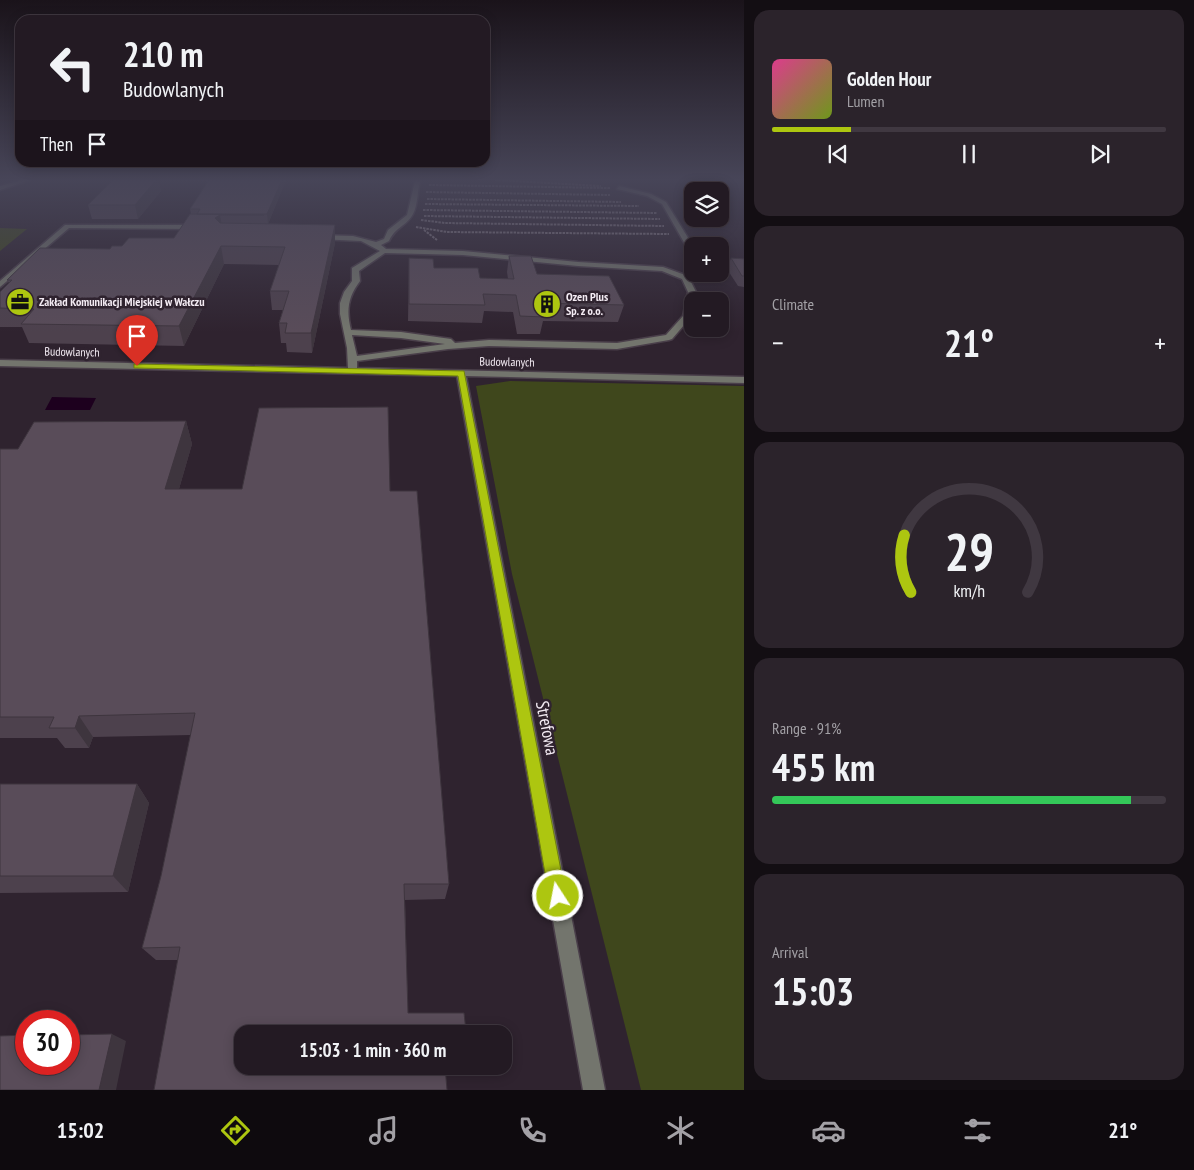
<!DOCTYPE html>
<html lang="en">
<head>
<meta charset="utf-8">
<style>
	body { margin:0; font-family:"PT Sans Narrow",sans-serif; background:#2b232b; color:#f1f3f6; height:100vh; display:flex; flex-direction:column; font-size:19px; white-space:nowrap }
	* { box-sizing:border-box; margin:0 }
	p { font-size:16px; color:#a3a1a6 }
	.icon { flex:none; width:28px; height:28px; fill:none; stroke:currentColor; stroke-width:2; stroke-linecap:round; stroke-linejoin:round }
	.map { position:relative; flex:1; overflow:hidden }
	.side { display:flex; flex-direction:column; gap:10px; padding:10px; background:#130e13; width:450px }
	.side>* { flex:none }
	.top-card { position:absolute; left:15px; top:15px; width:475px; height:152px; border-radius:15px; box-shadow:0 2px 12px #0003,0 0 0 1px #403841; background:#231a23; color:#f1f3f6; overflow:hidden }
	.fabs { position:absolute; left:684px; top:182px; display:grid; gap:10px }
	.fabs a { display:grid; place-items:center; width:45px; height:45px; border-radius:10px; background:#231a23; box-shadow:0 2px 12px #0003,0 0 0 1px #403841; font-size:25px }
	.speed { position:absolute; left:15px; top:1010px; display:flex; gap:10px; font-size:25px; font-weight:700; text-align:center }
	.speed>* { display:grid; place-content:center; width:65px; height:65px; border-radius:50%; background:#231a23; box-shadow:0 2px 12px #0003,0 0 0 1px #403841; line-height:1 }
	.speed .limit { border:8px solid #d22; background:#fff; color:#111 }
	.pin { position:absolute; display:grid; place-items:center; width:42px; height:42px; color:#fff; margin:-51px -21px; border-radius:50% 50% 50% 0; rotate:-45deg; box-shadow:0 0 5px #0007 }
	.pin .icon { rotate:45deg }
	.me { position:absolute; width:55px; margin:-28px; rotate:349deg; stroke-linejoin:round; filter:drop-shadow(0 0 4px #0008) }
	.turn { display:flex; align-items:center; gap:18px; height:105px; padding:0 25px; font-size:22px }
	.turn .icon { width:65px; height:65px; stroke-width:2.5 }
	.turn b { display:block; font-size:35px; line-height:42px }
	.then { display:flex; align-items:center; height:48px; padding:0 25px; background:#0003; gap:10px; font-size:19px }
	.big { font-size:38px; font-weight:600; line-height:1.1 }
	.side .tile { flex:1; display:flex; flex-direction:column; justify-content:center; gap:8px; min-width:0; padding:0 18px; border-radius:15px; background:#2b232b }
	.side .dial { align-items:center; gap:0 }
	.dial svg { height:130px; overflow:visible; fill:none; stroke:#403841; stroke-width:7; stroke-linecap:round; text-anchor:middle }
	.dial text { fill:#f1f3f6; stroke:none }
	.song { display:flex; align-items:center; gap:15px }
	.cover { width:60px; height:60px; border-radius:8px; background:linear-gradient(135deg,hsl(330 70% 55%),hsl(80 70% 35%)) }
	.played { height:5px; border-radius:2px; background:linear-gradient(90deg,#adc610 20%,#403841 20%) }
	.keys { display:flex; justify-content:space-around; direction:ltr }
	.heat { display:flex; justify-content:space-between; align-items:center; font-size:28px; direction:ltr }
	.charge { height:8px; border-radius:4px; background:linear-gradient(90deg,#34c759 91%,#403841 0) }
	.trip { position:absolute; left:234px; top:1025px; width:278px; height:50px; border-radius:15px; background:#231a23; box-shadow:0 2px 12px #0003,0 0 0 1px #403841; font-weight:600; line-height:50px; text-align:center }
	.menu { display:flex; height:80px; justify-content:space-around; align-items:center; background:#0e0a0e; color:#a3a1a6 }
	.menu .icon { width:35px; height:35px }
	.menu .active { color:#adc610 }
	.menu b { font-size:22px; color:#f1f3f6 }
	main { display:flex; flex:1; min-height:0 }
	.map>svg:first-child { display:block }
</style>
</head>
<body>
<main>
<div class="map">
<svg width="744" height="1090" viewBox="0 0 744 1090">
	<rect width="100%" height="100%" fill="#2f232f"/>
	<path fill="#3f471c" d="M 0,228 L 27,229 L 0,251 Z
		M 510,381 L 744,386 L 744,1090 L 641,1090 L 512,574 L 476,386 Z"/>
	<path fill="#1d001e" d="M 52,397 L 96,398 L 90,410 L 45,410 Z"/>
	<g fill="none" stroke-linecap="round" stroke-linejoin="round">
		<g stroke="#4a3f4a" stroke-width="3">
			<path id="minor" d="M 22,180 L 30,180 L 0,190 L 0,186 Z
				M 415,181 L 420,182 C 417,192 418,205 413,214 C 406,227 396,226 389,241 L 381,245 L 386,249 L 463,251 L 578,262 L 663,267 L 688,276 L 696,292 L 691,317 L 672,339 L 669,340 L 617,349 L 489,346 L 448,349 L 357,361 L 357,368 L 744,377 L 744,383 L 466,376 L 605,1090 L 583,1090 L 457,376 L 0,366 L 0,360 L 348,368 L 347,348 L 340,314 L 340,303 L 344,292 L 352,281 L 352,268 L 380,251 L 361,241 L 318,239 L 315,237 L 318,235 L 353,236 L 376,242 L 384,239 L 388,230 L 407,215 ZM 385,253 L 463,255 L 578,266 L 662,271 L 682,279 L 688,292 L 683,316 L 666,335 L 617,343 L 489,340 L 455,343 L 451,339 L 401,332 L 351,330 C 346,310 348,297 360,281 L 359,271 ZM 352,335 L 401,338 L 445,344 L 357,356 Z
				M 619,186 L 651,194 L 666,202 L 693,246 L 692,253 L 689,251 L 662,204 L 647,196 L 617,189 Z
				M 65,225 L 197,225 L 200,227 L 197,229 L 69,228 L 0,287 L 0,281 Z"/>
		</g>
		<path stroke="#827882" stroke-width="2" stroke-dasharray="2.5 1" stroke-linecap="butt" d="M 495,180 L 601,186
			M 429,185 L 610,188
			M 426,192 L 610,195
			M 427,199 L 621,202
			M 425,204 L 639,206
			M 423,210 L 657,213
			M 424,216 L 660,219
			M 421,220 L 445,223 L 664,226
			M 416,227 L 447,232 L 669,234
			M 424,230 L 437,240"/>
		<use href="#minor" fill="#73756d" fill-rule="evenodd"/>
	</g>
	<path fill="#4d414d" d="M 113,180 L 286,180 L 268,224 L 335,225 L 335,243 L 312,353 L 287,352 L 286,343 L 281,343 L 279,323 L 283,310 L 272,310 L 270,291 L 279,265 L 224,264 L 184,346 L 29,343 L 22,327 L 0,327 L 0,292 L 9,283 L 7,280 L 110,249 L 174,238 L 191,214 L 190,209 L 208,181 L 158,180 L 161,191 L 138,219 L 92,219 L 88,205 Z
		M 509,256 L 537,274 L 624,305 L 618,322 L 543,321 L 540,334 L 517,334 L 513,312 L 484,311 L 482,323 L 408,321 L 409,258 L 434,268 L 480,278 L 508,279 L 507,272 Z
		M 731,258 L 744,259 L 744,287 L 738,286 L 727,269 Z
		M 186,421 L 192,444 L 179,489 L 390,491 L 449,884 L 445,899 L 405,900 L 408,1013 L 466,1031 L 464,1034 L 242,1034 L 177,960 L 156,960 L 142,948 L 161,876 L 191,735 L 93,737 L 89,748 L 65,748 L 57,738 L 0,738 L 0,449 L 18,449 Z
		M 0,784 L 137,784 L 149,803 L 128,892 L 0,893 Z"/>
	<path fill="#3e353e" d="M 156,180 L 158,180 L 161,191 L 138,219 L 135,205 Z
		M 282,180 L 286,180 L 268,224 L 267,214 Z
		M 220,215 L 223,232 L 215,218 Z
		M 335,225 L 335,243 L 312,353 L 311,333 Z
		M 221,246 L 224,264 L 184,346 L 179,326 Z
		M 186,421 L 192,444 L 172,513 L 165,489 Z
		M 79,716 L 93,737 L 89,748 L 75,728 Z
		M 137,784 L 149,803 L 128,892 L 113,876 Z
		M 112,1034 L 126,1041 L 116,1090 L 99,1090 Z"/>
	<path fill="#594c59" stroke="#3e353e" d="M 113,180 L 156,180 L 135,205 L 88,205 Z
		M 209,180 L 282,180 L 267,214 L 197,214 L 200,209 L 190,209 Z
		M 190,214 L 264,215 L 220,215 L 215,218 L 220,223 L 335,225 L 311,333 L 285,333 L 287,323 L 279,323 L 289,291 L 270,291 L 285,247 L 221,246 L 179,326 L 21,324 L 34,309 L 0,308 L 0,292 L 12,280 L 7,280 L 40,248 L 110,249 L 112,246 L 122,246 L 129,238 L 174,238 Z
		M 509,256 L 531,256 L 537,274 L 609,276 L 624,305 L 540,303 L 544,317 L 520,316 L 516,295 L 483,294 L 485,305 L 409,304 L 409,258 L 433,259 L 434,268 L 478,268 L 480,278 L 514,279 Z
		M 731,258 L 744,259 L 744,276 L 742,276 Z
		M 388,407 L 390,491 L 417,491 L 449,884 L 404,884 L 408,1013 L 464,1013 L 466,1031 L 443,1031 L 443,1034 L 242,1034 L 242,1066 L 445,1066 L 447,1090 L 154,1090 L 180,947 L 142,948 L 161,876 L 195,713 L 79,716 L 75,728 L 49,728 L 54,717 L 0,717 L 0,449 L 18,449 L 34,422 L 186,421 L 165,489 L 242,489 L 259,408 Z
		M 0,784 L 137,784 L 113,876 L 0,876 Z
		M 112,1034 L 99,1090 L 0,1090 L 0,1036 L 26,1035 L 26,1064 L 69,1064 L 69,1035 Z"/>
	<linearGradient id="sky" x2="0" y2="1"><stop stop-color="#1a131a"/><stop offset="0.54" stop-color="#474558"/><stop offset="1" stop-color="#474558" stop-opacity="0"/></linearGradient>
	<rect width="744" height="332" fill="url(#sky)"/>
	<path fill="#adc610" stroke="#70810a" d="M 134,364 L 464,371 L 566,896 L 564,902 L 558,905 L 551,902 L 549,896 L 458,376 L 137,368 L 134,368 Z"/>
	<defs>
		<g id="office-disc" transform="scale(1.4375)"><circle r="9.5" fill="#adc610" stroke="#2f232f"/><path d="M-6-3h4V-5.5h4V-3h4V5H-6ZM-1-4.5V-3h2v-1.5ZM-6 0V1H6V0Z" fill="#111"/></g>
		<g id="building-disc" transform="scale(1.4375)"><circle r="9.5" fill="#adc610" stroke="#2f232f"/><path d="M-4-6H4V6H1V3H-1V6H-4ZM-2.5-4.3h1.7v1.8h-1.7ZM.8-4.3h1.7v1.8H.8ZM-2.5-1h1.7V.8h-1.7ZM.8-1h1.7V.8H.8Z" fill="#111"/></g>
	</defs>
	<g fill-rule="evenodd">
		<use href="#office-disc" x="20" y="302"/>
		<use href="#building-disc" x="547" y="304"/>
	</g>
	<g text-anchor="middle" stroke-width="5" stroke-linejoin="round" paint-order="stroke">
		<g font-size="12" font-weight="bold" fill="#f3ebf3" stroke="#2f232f" text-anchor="start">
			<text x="566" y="301">Ozen Plus<tspan x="566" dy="14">Sp. z o.o.</tspan></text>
			<text x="39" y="306">Zakład Komunikacji Miejskiej w Wałczu</text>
		</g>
		<g font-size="12" fill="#f3ebf3" stroke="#2f232f">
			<text transform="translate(72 352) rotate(1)" y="4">Budowlanych</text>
			<text transform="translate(507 362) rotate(1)" y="4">Budowlanych</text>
		</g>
		<g font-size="18" fill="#f3ebf3" stroke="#2f232f">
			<text transform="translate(547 728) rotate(79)" y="6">Strefowa</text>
		</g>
	</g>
</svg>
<div class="fabs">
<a><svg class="icon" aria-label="layers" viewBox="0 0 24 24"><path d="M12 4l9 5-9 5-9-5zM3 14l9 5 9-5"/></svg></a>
<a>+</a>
<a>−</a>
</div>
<div class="speed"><div class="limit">30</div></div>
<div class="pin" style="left:137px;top:366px;background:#d93025"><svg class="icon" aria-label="arrive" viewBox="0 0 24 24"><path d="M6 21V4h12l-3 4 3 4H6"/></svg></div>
<svg class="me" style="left:558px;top:896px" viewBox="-20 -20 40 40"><circle r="17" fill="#adc610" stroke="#fff" stroke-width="3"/><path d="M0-11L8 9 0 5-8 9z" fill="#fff"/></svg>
<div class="trip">15:03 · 1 min · 360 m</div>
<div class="top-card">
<div class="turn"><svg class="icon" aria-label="left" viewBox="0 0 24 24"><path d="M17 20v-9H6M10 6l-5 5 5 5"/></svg><div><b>210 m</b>Budowlanych</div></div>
<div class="then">Then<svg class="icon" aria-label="arrive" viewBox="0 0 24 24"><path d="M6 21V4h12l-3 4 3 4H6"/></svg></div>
</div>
</div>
<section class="side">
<div class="tile">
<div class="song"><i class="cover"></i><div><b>Golden Hour</b><p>Lumen</p></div></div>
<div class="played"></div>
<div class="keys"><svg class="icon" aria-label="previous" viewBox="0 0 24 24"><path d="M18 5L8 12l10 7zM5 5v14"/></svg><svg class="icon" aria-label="pause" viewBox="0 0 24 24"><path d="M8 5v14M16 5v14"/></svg><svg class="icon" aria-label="next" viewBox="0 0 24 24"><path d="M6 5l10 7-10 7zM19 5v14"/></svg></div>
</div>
<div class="tile"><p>Climate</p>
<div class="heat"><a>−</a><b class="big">21°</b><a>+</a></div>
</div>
<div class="tile dial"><svg viewBox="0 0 100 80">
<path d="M14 69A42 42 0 1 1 86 69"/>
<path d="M14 69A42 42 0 0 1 10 34" stroke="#adc610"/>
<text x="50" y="56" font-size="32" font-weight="700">29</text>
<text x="50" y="72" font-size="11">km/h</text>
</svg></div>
<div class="tile"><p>Range · 91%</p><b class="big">455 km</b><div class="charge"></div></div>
<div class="tile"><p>Arrival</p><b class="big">15:03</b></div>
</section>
</main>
<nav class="menu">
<b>15:02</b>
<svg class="icon active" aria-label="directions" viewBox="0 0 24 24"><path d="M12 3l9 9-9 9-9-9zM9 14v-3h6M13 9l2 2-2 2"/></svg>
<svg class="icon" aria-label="music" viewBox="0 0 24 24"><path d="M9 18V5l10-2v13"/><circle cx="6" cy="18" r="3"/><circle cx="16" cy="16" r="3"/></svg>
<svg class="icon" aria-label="phone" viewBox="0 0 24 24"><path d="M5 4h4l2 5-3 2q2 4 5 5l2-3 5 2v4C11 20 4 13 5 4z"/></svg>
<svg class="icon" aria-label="climate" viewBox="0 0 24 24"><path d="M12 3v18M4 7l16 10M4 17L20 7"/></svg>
<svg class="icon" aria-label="car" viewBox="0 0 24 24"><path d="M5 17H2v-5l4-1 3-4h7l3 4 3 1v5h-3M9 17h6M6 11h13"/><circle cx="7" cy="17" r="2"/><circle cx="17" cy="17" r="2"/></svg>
<svg class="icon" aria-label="filters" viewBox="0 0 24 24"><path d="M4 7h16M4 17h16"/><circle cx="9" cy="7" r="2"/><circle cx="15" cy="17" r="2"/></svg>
<b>21°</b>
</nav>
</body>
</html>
